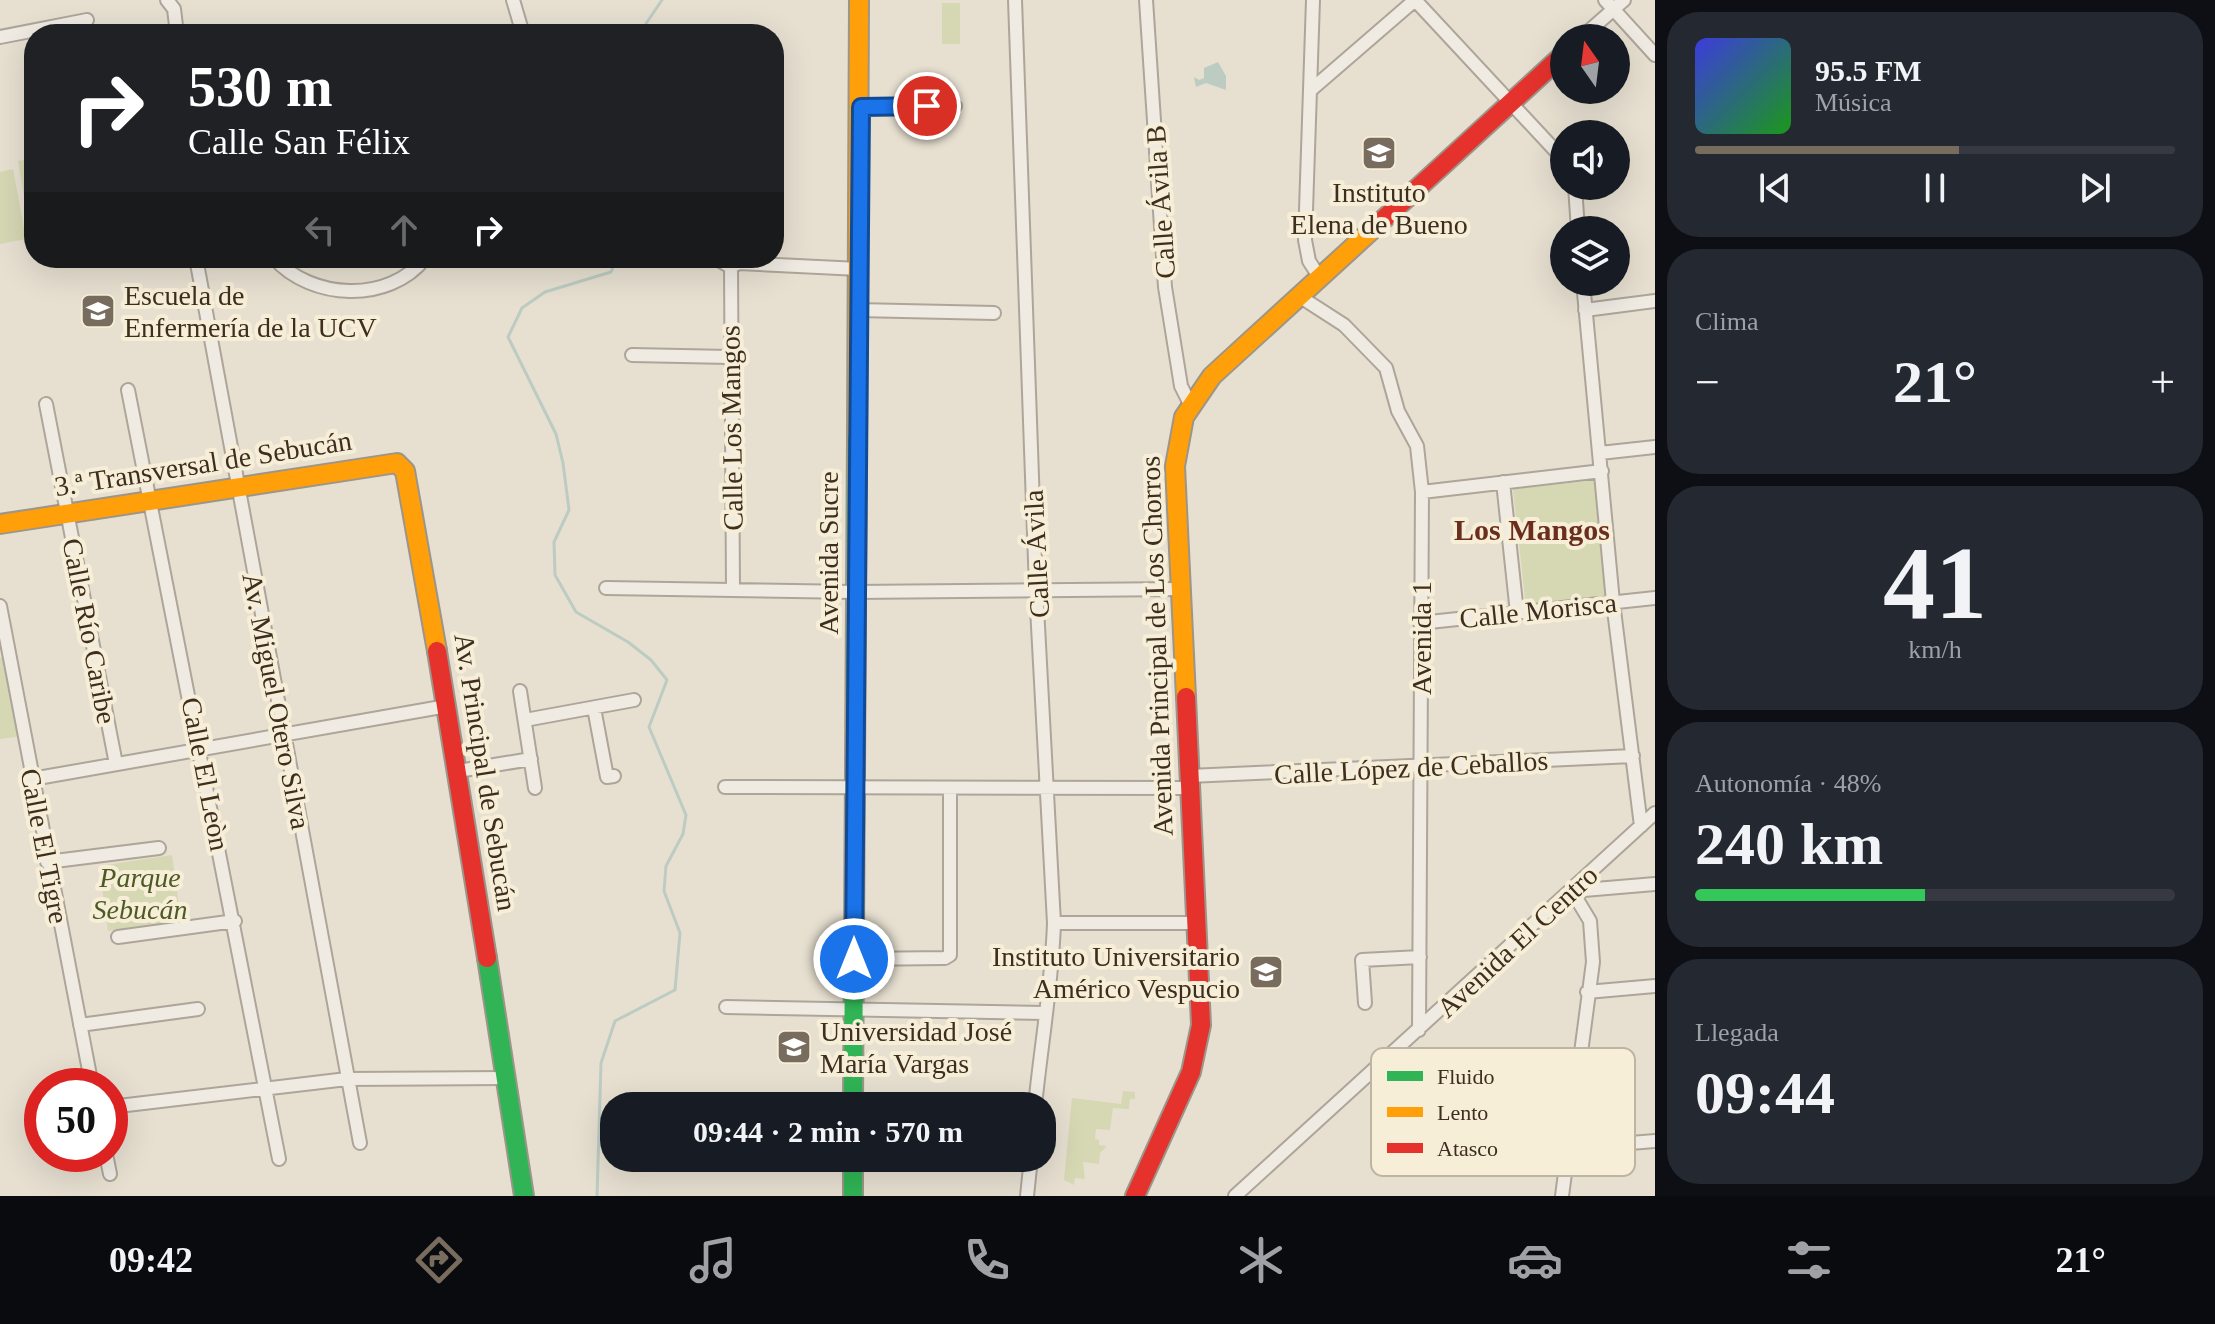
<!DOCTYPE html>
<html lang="es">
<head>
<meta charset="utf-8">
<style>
	body { margin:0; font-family:Georgia,serif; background:#242831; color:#f1f3f6; height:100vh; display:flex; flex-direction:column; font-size:30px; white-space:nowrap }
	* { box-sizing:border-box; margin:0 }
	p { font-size:26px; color:#9ea1a6 }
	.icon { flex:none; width:44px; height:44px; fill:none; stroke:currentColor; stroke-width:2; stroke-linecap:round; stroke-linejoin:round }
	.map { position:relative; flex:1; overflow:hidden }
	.panel { display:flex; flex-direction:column; gap:12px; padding:12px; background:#0d0f14; width:560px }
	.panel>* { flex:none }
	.top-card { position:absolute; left:24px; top:24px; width:760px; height:244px; border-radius:32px; box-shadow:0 8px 32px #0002; background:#202124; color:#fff; overflow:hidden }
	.needle { width:52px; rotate:346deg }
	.controls { position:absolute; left:1550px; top:24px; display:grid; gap:16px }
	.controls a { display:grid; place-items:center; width:80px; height:80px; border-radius:50%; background:#171b24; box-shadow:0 8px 32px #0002; font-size:40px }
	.speed { position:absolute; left:24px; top:1068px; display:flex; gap:16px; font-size:40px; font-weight:700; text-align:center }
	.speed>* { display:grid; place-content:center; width:104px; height:104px; border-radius:50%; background:#171b24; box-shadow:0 8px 32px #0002; line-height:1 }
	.speed .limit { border:12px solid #d22; background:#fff; color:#111 }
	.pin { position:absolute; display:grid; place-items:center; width:68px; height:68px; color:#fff; margin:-34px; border:4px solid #fff; border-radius:50%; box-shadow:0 2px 8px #0007 }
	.me { position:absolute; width:88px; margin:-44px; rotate:0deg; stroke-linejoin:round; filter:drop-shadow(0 0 6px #0008) }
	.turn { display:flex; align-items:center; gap:28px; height:168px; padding:0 32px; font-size:36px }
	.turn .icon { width:104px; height:104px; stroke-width:2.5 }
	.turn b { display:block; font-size:56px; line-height:68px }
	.lanes { display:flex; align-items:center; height:76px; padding:0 32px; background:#0003; justify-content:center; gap:40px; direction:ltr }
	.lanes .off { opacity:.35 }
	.big { font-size:60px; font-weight:700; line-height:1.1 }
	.panel .widget { flex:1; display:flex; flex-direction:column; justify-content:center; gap:12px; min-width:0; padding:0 28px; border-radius:32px; background:#242831 }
	.panel .dial { align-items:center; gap:0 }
	.dial b { font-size:104px; line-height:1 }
	.song { display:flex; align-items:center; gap:24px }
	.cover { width:96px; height:96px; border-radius:12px; background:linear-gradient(135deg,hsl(240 70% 55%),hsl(120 70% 35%)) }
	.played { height:8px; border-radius:4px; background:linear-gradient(90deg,#786c5e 55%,#363941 55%) }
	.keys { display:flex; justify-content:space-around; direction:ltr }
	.heat { display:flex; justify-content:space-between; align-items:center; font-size:44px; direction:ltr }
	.charge { height:12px; border-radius:6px; background:linear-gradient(90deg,#34c759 48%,#363941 0) }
	.trip { position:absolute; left:600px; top:1092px; width:456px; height:80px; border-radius:32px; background:#171b24; box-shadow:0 8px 32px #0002; font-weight:700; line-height:80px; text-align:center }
	.menu { display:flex; height:128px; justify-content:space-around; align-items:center; background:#090b0e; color:#9ea1a6 }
	.menu .icon { width:56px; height:56px }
	.menu .active { color:#786c5e }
	.menu b { font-size:36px; color:#f1f3f6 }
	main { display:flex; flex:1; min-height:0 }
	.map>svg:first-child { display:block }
</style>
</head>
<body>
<main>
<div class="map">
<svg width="1655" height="1196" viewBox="0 0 1655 1196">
	<rect width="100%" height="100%" fill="#e7e0d1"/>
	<path fill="#d6d7b3" d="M 942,3 L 960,3 L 960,44 L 942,44 Z
		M 34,158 L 34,244 L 32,245 L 18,161 Z
		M 13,169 L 26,239 L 0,244 L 0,172 Z
		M 1598,480 L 1611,598 L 1526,607 L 1513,489 Z
		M 11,656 L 23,736 L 0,739 L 0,658 Z
		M 172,855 L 181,921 L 108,931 L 99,866 Z
		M 1123,1091 L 1135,1092 L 1135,1099 L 1130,1099 L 1129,1109 L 1113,1108 L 1110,1130 L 1096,1129 L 1095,1139 L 1099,1140 L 1099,1145 L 1107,1146 L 1100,1153 L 1099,1164 L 1083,1162 L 1085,1179 L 1075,1178 L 1074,1185 L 1064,1180 L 1072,1098 L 1121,1104 Z"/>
	<path fill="#bcccc2" d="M 1218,62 L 1226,76 L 1226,90 L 1206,83 L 1196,87 L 1194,77 L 1199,80 L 1204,78 L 1204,68 Z"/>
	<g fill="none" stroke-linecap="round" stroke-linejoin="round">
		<path stroke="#bcccc2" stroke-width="3" d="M 639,34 L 662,0
			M 597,1196 L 601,1063 L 615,1021 L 675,990 L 680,933 L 664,891 L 666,866 L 683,834 L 686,815 L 649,727 L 667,680 L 651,660 L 628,642 L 576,612 L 555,575 L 554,542 L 569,510 L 563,463 L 556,434 L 508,337 L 522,308 L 545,292 L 611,272 L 617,258"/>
		<g stroke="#ada599" stroke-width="16">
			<path id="street" d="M 167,0 L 174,9 L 177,34
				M 513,0 L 523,34
				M 1015,0 L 1036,589 L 1054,923 C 1052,984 1041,1045 1035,1106
				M 1146,0 L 1165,287 L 1181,386 L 1189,402
				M 1313,0 L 1305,240 L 1309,261 L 1320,278
				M 1415,0 L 1564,160
				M 1605,0 L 1655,55
				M 0,37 L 87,20
				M 1581,38 L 1624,0
				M 1312,89 L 1415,0
				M 861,107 L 955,106
				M 1575,186 L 1578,230
				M 196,258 L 360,1143
				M 274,258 C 311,300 389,304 425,258
				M 715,258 L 731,267
				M 731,267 L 733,589
				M 731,267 L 739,263 L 859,269
				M 1583,282 L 1613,602 L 1641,826
				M 1299,296 L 1344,325 L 1386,368 L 1398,411 L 1417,446 L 1422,492 L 1419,1030
				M 857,310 L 994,313
				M 1585,310 L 1655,301
				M 632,355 L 730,357
				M 128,390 L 279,1159
				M 46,404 L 116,764
				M 1600,453 L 1655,447
				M 1503,482 L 1517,613
				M 1422,492 L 1602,471
				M 606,588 L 855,592 L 1181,589
				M 0,606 L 92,1086
				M 1420,623 L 1655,598
				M 520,691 L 535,788
				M 594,708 L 607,777 L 614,776
				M 525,720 L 634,700
				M 458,771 L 531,759
				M 1189,776 L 1633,756
				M 32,779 L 447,706
				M 725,787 L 1189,788
				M 47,862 L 159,848
				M 1572,891 L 1655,884
				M 1054,923 L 1194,923
				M 118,937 L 235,921
				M 854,959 L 945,958 L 950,955 L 950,788
				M 1587,992 L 1655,986
				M 1365,1003 L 1362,960 L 1420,957
				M 726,1007 L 1044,1013
				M 80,1025 L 198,1009
				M 110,1107 L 347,1079 L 508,1078
				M 1569,1148 L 1655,1141
				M 106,1154 L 110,1174
				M 1027,1196 L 1031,1158
				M 1235,1196 L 1655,813
				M 1562,1196 L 1593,962 L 1590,921 L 1572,891"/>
		</g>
		<g stroke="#9c958a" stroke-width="22">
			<path id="fast" d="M 487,958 L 524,1196
				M 853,1106 L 857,435
				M 853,1158 L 853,1196"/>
		</g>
		<g stroke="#9c958a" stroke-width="22">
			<path id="slow" d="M 857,435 L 859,0
				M 0,524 L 397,463 L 405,471 L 437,651
				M 1186,697 L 1175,466 L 1184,417 L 1212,376 L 1374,228"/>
		</g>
		<g stroke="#9c958a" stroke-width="22">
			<path id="jam" d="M 1374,228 L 1564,54
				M 437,651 L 487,958
				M 1135,1196 L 1191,1072 L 1201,1025 L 1186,697"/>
		</g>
		<use href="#street" stroke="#efebe3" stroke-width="12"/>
		<use href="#fast" stroke="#30b455" stroke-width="18"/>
		<use href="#slow" stroke="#ff9f0a" stroke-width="18"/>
		<use href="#jam" stroke="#e5322d" stroke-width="18"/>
	</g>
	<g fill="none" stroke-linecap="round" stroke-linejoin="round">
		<g stroke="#114b97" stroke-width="20">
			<path id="route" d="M 854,959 L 861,107 L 927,106"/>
		</g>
		<use href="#route" stroke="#1a73e8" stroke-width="14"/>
	</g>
	<defs>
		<g id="university-square" transform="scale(1.8)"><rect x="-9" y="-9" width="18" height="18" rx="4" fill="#786c5e" stroke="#f7eed8"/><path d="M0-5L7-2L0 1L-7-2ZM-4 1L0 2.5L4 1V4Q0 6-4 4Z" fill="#fff"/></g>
	</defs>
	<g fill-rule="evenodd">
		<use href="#university-square" x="1379" y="153"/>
		<use href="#university-square" x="98" y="311"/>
		<use href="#university-square" x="1266" y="972"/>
		<use href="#university-square" x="794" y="1047"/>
	</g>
	<g text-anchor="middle" stroke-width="8" stroke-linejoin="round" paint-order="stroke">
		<g font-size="28" fill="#3d2e20" stroke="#f7eed8" text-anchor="start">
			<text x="1379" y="202" text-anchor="middle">Instituto<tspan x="1379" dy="32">Elena de Bueno</tspan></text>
			<text x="124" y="305">Escuela de<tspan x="124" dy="32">Enfermería de la UCV</tspan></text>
			<text x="1240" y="966" text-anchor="end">Instituto Universitario<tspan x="1240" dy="32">Américo Vespucio</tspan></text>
			<text x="820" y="1041">Universidad José<tspan x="820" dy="32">María Vargas</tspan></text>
		</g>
		<g font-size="28" fill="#3d2e20" stroke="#f7eed8">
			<text transform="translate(1160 202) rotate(-94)" y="10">Calle Ávila B</text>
			<text transform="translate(731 428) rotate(-91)" y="10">Calle Los Mangos</text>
			<text transform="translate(203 463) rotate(-9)" y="10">3.ª Transversal de Sebucán</text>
			<text transform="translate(828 553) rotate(-90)" y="10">Avenida Sucre</text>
			<text transform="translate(1036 554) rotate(-93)" y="10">Calle Ávila</text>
			<text transform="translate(1538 610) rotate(-6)" y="10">Calle Morisca</text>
			<text transform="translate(90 631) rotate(79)" y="10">Calle Río Caribe</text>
			<text transform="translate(1421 638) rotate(-90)" y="10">Avenida 1</text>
			<text transform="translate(1156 646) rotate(-92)" y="10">Avenida Principal de Los Chorros</text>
			<text transform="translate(277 701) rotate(79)" y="10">Av. Miguel Otero Silva</text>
			<text transform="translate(1411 767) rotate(-3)" y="10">Calle López de Ceballos</text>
			<text transform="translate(486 772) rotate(81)" y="10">Av. Principal de Sebucán</text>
			<text transform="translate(206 774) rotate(79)" y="10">Calle El Leòn</text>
			<text transform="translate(45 846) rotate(79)" y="10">Calle El Tigre</text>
			<text transform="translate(1517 941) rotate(-43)" y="10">Avenida El Centro</text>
		</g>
		<g font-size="28" font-style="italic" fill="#4d5a26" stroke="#f7eed8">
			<text x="140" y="887">Parque<tspan x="140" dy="32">Sebucán</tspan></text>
		</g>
		<g font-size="30" font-weight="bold" fill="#6b2e1e" stroke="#f7eed8">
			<text x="1532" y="540">Los Mangos</text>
		</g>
	</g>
	<rect x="1371" y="1048" width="264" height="128" rx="12" fill="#f7eed8" stroke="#bfb4a1" stroke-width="2"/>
	<rect x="1387" y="1071" width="36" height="10" fill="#30b455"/>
	<rect x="1387" y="1107" width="36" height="10" fill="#ff9f0a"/>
	<rect x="1387" y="1143" width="36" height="10" fill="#e5322d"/>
	<g font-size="22" fill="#3d2e20">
		<text x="1437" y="1084">Fluido</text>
		<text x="1437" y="1120">Lento</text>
		<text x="1437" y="1156">Atasco</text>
	</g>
</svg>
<div class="controls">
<a><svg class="needle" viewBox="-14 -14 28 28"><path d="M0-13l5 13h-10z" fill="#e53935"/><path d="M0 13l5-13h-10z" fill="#9ea1a6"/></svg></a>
<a><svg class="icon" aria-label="sound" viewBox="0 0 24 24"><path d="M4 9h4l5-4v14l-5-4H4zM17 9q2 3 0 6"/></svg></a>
<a><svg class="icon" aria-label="layers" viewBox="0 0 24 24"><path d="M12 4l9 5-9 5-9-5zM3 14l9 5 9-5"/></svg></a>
</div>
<div class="speed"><div class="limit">50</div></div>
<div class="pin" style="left:927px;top:106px;background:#d93025"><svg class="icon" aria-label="arrive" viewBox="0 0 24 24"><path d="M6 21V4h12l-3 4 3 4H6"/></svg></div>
<svg class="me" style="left:854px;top:959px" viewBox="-20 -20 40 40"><circle r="17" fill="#1a73e8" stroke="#fff" stroke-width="3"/><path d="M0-11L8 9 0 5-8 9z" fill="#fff"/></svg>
<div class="trip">09:44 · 2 min · 570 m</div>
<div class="top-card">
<div class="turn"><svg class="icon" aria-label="right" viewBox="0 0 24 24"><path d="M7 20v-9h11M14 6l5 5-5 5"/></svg><div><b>530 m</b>Calle San Félix</div></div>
<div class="lanes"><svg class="icon off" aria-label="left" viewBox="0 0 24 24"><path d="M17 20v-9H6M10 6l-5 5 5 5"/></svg><svg class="icon off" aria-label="ahead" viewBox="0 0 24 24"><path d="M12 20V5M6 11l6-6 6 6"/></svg><svg class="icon" aria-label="right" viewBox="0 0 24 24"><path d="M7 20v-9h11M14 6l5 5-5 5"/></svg></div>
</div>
</div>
<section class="panel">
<div class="widget">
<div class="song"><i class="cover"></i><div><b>95.5 FM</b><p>Música</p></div></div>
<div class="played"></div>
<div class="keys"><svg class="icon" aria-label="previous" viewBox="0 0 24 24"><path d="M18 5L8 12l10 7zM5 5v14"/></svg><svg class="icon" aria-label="pause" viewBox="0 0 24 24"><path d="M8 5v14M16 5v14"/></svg><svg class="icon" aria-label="next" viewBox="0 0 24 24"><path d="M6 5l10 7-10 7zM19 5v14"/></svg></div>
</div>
<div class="widget"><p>Clima</p>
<div class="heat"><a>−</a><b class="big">21°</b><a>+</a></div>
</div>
<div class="widget dial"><b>41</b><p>km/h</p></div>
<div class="widget"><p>Autonomía · 48%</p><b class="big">240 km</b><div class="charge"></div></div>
<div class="widget"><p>Llegada</p><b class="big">09:44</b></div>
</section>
</main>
<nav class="menu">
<b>09:42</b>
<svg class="icon active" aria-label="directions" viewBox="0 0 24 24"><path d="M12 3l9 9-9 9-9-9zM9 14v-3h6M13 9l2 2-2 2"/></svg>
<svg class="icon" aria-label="music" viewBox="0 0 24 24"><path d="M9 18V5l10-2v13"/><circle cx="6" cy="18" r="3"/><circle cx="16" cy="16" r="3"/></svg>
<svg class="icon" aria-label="phone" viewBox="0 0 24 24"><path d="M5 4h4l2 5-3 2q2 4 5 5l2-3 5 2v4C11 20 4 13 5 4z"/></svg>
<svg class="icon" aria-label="climate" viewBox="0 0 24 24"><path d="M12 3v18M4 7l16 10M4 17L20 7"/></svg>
<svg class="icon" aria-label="car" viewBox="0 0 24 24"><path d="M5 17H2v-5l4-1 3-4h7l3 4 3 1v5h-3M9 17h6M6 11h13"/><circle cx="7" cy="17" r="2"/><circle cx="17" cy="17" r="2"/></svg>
<svg class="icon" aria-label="filters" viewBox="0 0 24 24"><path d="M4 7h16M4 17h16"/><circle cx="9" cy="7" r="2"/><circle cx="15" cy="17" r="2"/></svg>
<b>21°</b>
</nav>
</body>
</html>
